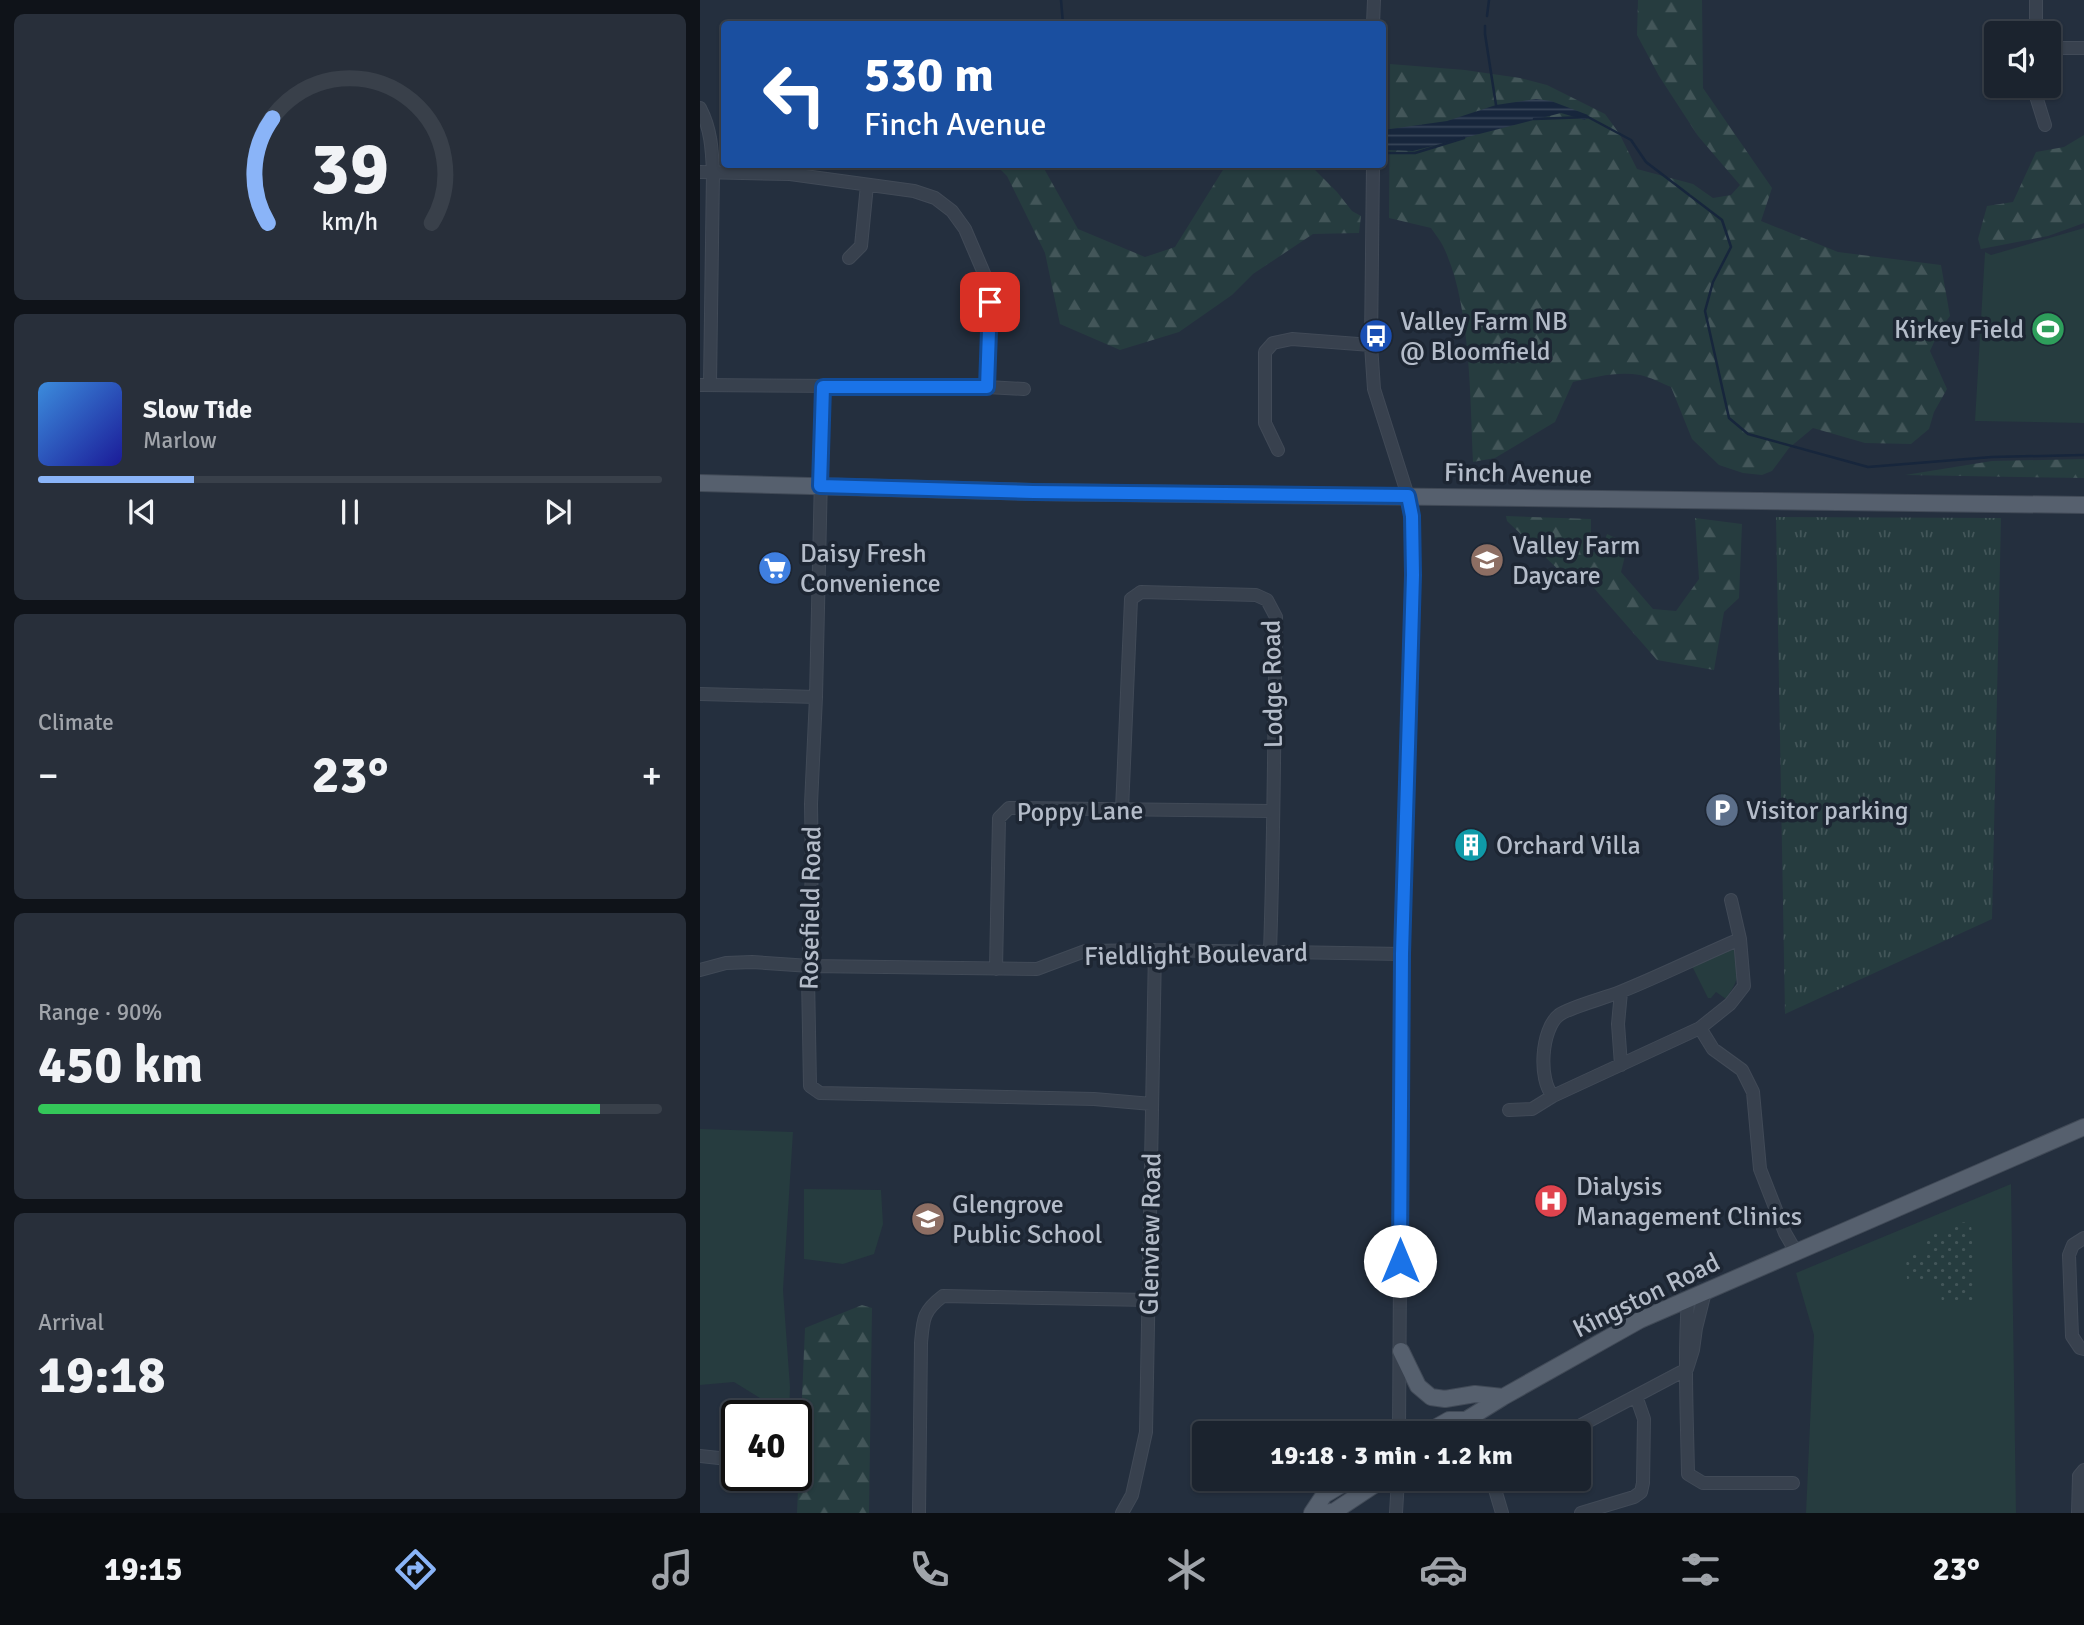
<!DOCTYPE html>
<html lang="en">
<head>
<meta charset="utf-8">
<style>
	body { margin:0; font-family:Signika,sans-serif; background:#282f3a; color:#f1f3f6; height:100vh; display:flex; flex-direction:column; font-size:26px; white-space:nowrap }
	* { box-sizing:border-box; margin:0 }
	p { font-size:23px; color:#a0a4aa }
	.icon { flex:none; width:38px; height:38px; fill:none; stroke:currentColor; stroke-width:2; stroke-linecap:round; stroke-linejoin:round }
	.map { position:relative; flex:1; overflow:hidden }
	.panel { display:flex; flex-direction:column; gap:14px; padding:14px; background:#0f1319; width:700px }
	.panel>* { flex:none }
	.top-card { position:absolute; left:21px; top:21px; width:665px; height:147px; border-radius:7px; box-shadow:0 2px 5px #0004,0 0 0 2px #39404a; background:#1a4fa0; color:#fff; overflow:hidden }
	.tools { position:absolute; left:1284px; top:21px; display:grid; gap:14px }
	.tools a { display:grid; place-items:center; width:77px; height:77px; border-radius:7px; background:#1b232e; box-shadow:0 2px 5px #0004,0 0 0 2px #39404a; font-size:35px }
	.speed { position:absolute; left:21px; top:1400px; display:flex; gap:14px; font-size:35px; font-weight:700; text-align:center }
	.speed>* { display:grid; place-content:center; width:91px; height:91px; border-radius:50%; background:#1b232e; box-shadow:0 2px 5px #0004,0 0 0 2px #39404a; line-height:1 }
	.speed .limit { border:4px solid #111; border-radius:10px; background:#fff; color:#111 }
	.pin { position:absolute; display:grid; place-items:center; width:60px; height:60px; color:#fff; margin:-30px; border-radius:14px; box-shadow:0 4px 10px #0006 }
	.me { position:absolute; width:77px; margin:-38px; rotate:0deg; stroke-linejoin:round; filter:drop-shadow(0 0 5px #0008) }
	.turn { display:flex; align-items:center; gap:24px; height:147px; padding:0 28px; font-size:32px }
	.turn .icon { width:91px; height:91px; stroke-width:2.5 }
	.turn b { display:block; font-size:49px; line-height:60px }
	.big { font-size:52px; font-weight:800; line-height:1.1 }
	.panel .widget { flex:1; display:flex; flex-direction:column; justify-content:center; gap:10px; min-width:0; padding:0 24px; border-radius:10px; background:#282f3a }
	.panel .dial { align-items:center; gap:0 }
	.dial svg { height:182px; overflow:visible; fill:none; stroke:#39404a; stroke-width:7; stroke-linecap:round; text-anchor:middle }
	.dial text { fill:#f1f3f6; stroke:none }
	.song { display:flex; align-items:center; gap:21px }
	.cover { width:84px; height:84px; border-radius:10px; background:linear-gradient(135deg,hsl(210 70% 55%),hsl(240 70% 35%)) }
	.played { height:7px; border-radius:4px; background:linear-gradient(90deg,#8ab4f8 25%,#39404a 25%) }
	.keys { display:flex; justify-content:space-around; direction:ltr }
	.heat { display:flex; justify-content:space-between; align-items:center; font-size:38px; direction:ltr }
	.charge { height:10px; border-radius:5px; background:linear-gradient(90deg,#34c759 90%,#39404a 0) }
	.trip { position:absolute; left:492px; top:1421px; width:399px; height:70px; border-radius:7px; background:#1b232e; box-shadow:0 2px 5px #0004,0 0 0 2px #39404a; font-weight:800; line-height:70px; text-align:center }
	.menu { display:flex; height:112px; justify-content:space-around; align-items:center; background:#0b0e12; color:#a0a4aa }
	.menu .icon { width:49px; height:49px }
	.menu .selected { color:#8ab4f8 }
	.menu b { font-size:32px; color:#f1f3f6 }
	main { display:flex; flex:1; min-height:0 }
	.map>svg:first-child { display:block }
</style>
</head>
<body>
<main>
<section class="panel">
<div class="widget dial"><svg viewBox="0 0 100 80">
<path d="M14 69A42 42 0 1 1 86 69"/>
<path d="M14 69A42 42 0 0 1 16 23" stroke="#8ab4f8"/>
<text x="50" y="56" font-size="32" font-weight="700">39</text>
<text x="50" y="72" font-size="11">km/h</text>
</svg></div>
<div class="widget">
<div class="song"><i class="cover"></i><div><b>Slow Tide</b><p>Marlow</p></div></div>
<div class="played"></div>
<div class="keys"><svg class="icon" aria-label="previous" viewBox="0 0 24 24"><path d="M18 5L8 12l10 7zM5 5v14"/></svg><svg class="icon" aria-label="pause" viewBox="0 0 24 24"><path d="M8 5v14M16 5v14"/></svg><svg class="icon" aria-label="next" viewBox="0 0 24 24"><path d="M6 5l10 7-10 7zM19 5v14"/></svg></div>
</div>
<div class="widget"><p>Climate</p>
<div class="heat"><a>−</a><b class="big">23°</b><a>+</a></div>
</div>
<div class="widget"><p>Range · 90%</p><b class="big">450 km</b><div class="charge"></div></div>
<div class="widget"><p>Arrival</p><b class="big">19:18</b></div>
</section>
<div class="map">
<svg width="1384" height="1513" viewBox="0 0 1384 1513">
	<defs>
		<pattern id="grass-tufts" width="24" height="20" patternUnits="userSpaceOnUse" patternTransform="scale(1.75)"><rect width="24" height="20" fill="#263c3f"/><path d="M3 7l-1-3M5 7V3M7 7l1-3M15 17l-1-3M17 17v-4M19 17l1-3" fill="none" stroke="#435659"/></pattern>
		<pattern id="forest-firs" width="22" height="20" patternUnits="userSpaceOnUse" patternTransform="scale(1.75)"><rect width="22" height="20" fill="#263c3f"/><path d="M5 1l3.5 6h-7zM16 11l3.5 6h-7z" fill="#435659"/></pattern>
		<pattern id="garden-dots" width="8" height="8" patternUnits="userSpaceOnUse" patternTransform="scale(1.75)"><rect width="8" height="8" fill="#263c3f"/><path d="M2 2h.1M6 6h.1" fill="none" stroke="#435659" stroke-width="1.8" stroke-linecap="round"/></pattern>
		<pattern id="water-rules" width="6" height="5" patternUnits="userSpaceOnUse" patternTransform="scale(1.75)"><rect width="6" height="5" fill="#17263c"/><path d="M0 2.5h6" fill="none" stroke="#364457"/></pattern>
	</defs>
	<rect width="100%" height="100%" fill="#242f3e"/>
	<path fill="url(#grass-tufts)" d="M 1076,517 L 1301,518 L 1292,919 L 1085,1014 Z"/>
	<path fill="url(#forest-firs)" d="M 938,0 L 1002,0 L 1003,88 L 1072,188 L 1061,221 L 1138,252 L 1241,265 L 1250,316 L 1240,329 L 1230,351 L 1247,389 L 1234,412 L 1229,429 L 1211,444 L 1165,443 L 1113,428 L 1089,448 L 1072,471 L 1062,475 L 1043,473 L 1019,465 L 992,439 L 971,387 C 961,383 950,377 940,375 C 918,371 895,377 873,382 L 855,422 L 795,458 L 773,462 C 770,398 771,303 743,246 C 740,240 735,234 731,228 L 689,218 L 690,64 L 765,70 L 820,78 L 847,85 L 905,114 L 919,133 L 937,169 L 993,184 L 1013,198 L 1031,195 L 1040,185 L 998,136 L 959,76 L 937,35 Z
		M 1384,135 L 1384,223 L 1348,236 L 1281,249 L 1278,239 L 1287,206 L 1313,202 L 1336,152 L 1364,147 Z
		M 296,165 L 342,165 L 378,229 L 445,257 L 475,247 L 526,165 L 610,165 L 637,192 L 652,211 L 661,216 L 659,233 L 613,234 L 553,274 L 532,295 L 479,332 L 420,350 L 360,324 L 345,253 L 307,176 Z
		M 1384,459 L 1384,478 L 1205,475 L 1292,461 Z
		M 806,516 L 891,519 L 891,551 L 900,554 L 907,534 L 928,544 L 921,572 L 953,609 L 976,611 L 999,579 L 995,518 L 1042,524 L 1039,598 L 1024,612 L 1014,670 L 957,660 L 894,588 L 862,573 L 807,521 Z
		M 162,1305 L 172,1308 L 169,1513 L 97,1513 L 105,1328 Z"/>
	<path fill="#263c3f" d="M 1384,228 L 1384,423 L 1275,421 L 1285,252 L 1291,255 Z
		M 1029,950 L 1035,950 L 1039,954 C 1039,976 1038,981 1026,999 L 1016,992 L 1011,998 L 1008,998 L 992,966 Z
		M 0,1129 L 93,1132 L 83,1290 L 90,1387 L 89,1416 L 34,1382 L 0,1385 Z
		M 1311,1184 L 1316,1513 L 1106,1513 L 1114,1335 L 1096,1273 Z
		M 104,1189 L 181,1190 L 183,1224 L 174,1254 L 143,1264 L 104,1259 Z"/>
	<path fill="url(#garden-dots)" d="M 1271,1222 L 1276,1303 L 1242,1304 L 1240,1279 L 1207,1280 L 1206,1253 L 1226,1252 L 1225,1240 L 1234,1240 L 1234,1231 L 1252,1230 L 1252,1223 Z"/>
	<path fill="url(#water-rules)" d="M 836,99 L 851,101 L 888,115 L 885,120 L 861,113 L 713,151 L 683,150 L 683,130 L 747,121 L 796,105 Z"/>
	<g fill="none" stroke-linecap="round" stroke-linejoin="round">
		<path stroke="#17263c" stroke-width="2.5" d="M 361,0 L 363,24
			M 787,16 L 789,0
			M 785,26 L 785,34 L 796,105
			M 834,119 L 888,117 L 931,140 L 946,162 L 1022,220 L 1031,247 L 1013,282 L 1005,311 L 1029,418 L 1048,434 L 1168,467 L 1292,457 L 1384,455
			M 682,153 L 715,153 L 764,138"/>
		<g stroke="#414a57" stroke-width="14">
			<path id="minor" d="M 1336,0 L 1336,33
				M 673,24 L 674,0
				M 1349,48 L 1384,48
				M 1336,86 L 1336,96 L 1345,125
				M 0,108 C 11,129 12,149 13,172 L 10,385
				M 673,164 L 671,345 L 674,389 L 708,496 L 712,516 L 713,575 L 702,954 L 699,1433
				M 0,172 L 90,174 L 214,191 L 235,198 L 252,211 L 265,229 L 286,278 L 290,302 L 287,387
				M 149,258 L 161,246 L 167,185
				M 0,385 L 287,387 L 324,389
				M 123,387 L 116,697 L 111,804 L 112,868 L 108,977 L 110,1086 L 120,1093 L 394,1099 L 452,1104
				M 578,450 L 565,423 L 565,352 L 573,343 L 592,339 L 671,345
				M 0,694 L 116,697
				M 422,810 L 431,599 L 441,592 L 556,595 L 567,600 L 576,617 C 574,728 574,840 570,951
				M 1031,900 L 1040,939 L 1044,986 L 1030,1004 L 1000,1028 L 853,1096 C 838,1080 841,1029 859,1015 C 870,1007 905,998 920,992 C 960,976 1000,956 1040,939
				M 296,969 L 299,818 L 309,808 L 572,811
				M 0,970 L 26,963 L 52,962 L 110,966 L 337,969 L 385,951 L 455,950 L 702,954
				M 1000,1028 L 1013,1049 L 1042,1070 L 1053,1092 L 1060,1169 L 1085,1233 L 1096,1252
				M 921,1065 L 918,1024 L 921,992
				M 809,1110 L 832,1109 L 853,1096
				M 1384,1238 L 1373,1245 L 1369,1255 L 1372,1336 L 1380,1348 L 1384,1349
				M 988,1300 C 984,1358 987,1416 988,1474 L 1003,1483 L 1093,1483
				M 866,1433 L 987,1369 L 993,1350 L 996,1328 L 1005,1292
				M 0,1456 L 19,1458
				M 794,1479 L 794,1486 L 802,1513
				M 219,1513 L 221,1343 C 223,1319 223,1311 243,1296 L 449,1300
				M 422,1513 L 432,1495 L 446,1432 L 455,950
				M 696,1513 L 698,1479
				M 881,1513 L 934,1497 L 941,1492 L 943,1483 L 944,1419 L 936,1396
				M 1378,1513 L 1379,1476 L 1384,1470"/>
		</g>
		<g stroke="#414a57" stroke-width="18">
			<path id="major" d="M 0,483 L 333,492 L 1384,505
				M 701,1351 L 718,1386 L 731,1397 L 745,1399 L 775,1394 L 803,1397
				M 726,1433 L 749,1420 L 766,1420
				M 760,1433 L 766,1420 L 803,1397 L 940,1320 L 1384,1127
				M 612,1513 L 624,1495 L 651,1479
				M 625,1513 L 635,1511 L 683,1479"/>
		</g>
		<use href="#minor" stroke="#38414e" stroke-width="12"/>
		<use href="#major" stroke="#56606e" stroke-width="16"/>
	</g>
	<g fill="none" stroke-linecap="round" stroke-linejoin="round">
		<g stroke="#114b97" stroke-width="18">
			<path id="route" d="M 290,302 L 287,387 L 123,387 L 120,486 L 333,492 L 708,496 L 712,516 L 713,575 L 702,954 L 700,1261"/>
		</g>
		<use href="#route" stroke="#1a73e8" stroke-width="12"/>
	</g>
	<defs>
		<g id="stadium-disc" transform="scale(1.75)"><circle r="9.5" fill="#2e9e5b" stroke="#1d2633"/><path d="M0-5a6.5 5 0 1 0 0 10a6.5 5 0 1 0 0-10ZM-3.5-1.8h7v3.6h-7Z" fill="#fff"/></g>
		<g id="bus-disc" transform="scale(1.75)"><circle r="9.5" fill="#1a4fb4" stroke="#1d2633"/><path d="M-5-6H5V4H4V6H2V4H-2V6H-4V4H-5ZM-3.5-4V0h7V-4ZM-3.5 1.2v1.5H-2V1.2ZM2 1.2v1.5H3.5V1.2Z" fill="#fff"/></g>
		<g id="school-disc" transform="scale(1.75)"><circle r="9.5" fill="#8d6e63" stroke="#1d2633"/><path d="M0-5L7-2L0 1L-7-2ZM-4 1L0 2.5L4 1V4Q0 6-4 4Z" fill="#fff"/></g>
		<g id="supermarket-disc" transform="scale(1.75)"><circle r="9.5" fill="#3f7fe0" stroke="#1d2633"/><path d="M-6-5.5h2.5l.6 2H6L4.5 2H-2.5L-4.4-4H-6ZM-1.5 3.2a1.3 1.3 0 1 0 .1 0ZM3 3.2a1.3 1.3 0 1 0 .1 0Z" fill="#fff"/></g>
		<g id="parking-disc" transform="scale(1.75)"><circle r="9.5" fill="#5c6f8a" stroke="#1d2633"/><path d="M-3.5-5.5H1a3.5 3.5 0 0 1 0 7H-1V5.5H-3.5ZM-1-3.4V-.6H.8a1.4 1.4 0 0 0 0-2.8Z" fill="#fff"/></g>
		<g id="building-disc" transform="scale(1.75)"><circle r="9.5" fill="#0f9aa8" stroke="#1d2633"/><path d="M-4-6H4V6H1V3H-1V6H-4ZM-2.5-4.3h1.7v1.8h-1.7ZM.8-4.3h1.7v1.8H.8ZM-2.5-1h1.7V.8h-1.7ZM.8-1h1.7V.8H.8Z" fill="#fff"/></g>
		<g id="hospital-disc" transform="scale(1.75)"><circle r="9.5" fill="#e0444e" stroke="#1d2633"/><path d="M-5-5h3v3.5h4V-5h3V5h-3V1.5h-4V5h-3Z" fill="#fff"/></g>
	</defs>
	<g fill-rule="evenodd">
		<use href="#stadium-disc" x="1348" y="329"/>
		<use href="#bus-disc" x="676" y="336"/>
		<use href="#school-disc" x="787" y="560"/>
		<use href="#supermarket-disc" x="75" y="568"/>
		<use href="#parking-disc" x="1022" y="810"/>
		<use href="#building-disc" x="771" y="845"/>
		<use href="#hospital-disc" x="851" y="1201"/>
		<use href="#school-disc" x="228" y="1219"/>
	</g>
	<g text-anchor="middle" stroke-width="7" stroke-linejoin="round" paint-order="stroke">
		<g font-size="26" fill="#b4bcc9" stroke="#1d2633" text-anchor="start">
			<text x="700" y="330">Valley Farm NB<tspan x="700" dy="30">@ Bloomfield</tspan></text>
			<text x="1324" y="338" text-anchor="end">Kirkey Field</text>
			<text x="812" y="554">Valley Farm<tspan x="812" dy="30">Daycare</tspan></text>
			<text x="100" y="562">Daisy Fresh<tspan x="100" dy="30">Convenience</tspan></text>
			<text x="1046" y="819">Visitor parking</text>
			<text x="796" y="854">Orchard Villa</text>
			<text x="876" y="1195">Dialysis<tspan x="876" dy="30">Management Clinics</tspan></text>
			<text x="252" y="1213">Glengrove<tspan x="252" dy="30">Public School</tspan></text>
		</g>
		<g font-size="26" fill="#b4bcc9" stroke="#1d2633">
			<text transform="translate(818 473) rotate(1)" y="9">Finch Avenue</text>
			<text transform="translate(572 684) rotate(-91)" y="9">Lodge Road</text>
			<text transform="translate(380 811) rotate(-1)" y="9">Poppy Lane</text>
			<text transform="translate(110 908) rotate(-89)" y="9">Rosefield Road</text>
			<text transform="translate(496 954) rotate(-1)" y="9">Fieldlight Boulevard</text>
			<text transform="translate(450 1234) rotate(-89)" y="9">Glenview Road</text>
			<text transform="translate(946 1295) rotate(-26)" y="9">Kingston Road</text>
		</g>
	</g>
</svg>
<div class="tools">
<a><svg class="icon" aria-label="sound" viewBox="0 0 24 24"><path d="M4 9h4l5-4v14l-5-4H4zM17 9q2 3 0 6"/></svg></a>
</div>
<div class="speed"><div class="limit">40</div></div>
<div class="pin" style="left:290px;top:302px;background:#d93025"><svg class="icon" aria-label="arrive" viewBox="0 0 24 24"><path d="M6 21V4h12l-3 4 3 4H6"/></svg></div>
<svg class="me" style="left:700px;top:1261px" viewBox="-20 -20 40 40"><circle r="19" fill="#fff"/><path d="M0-13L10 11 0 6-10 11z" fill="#1a73e8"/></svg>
<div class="trip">19:18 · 3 min · 1.2 km</div>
<div class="top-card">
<div class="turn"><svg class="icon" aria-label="left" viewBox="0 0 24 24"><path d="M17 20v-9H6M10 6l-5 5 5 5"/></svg><div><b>530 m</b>Finch Avenue</div></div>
</div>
</div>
</main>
<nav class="menu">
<b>19:15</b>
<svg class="icon selected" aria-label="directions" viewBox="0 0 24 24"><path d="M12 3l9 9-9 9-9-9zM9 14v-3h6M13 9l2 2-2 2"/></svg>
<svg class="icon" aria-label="music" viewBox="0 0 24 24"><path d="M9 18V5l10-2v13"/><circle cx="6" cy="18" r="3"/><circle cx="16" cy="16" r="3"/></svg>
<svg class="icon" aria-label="phone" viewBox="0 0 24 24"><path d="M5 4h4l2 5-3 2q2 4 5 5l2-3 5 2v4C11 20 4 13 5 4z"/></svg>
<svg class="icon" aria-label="climate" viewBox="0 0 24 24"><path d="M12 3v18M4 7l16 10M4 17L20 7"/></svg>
<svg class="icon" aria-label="car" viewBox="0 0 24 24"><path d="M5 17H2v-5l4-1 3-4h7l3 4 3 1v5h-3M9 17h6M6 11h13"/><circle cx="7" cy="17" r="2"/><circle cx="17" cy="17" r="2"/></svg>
<svg class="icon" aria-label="filters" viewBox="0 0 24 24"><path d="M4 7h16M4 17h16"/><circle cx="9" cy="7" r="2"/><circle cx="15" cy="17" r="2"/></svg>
<b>23°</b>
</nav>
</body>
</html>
